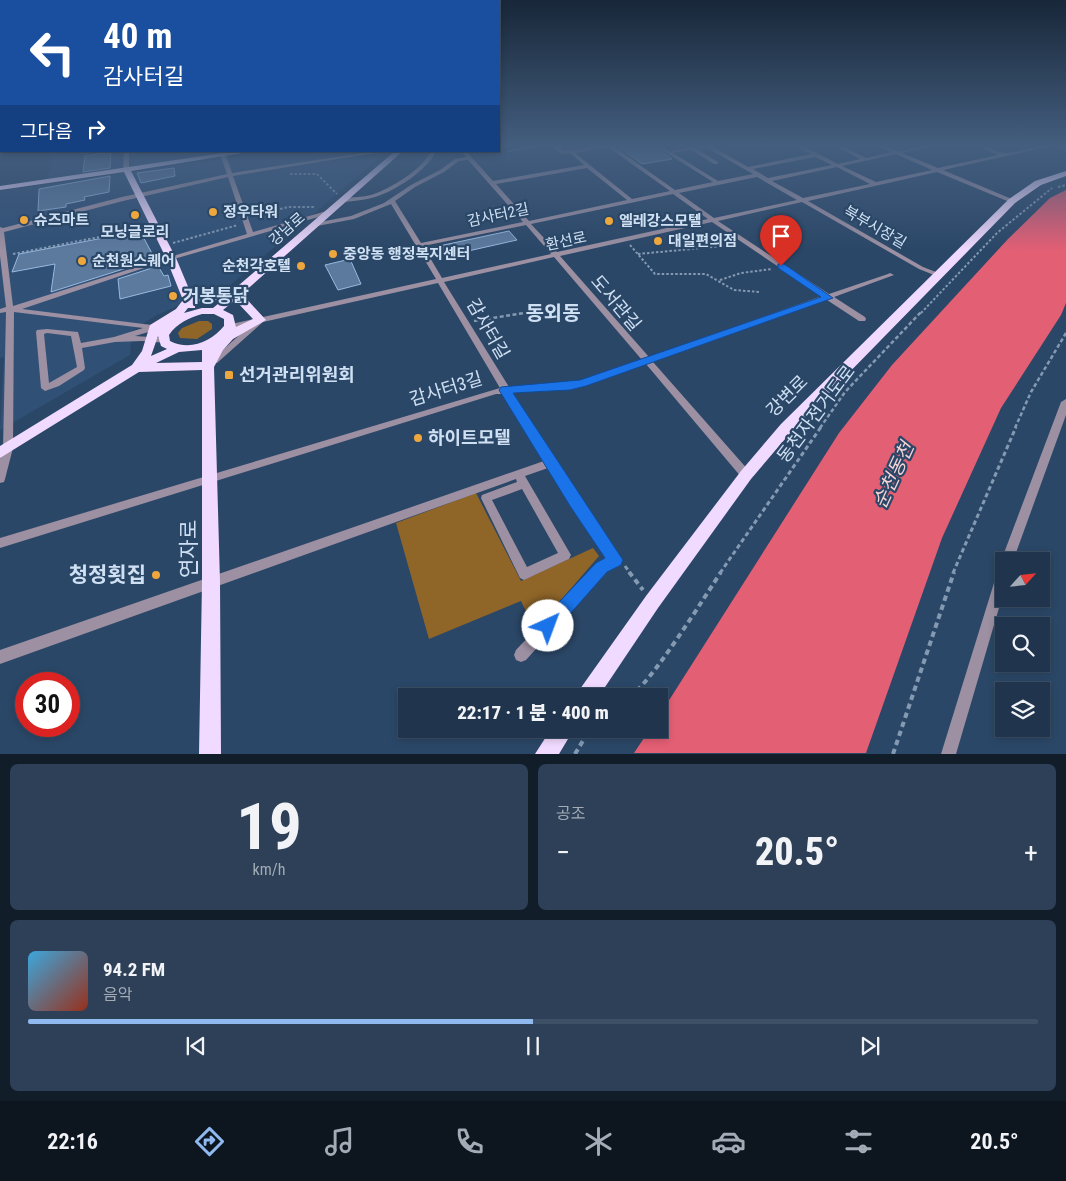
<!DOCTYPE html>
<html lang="ko">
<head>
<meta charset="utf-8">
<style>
	body { margin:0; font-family:"Roboto Condensed","Noto Sans KR",sans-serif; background:#2d4057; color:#f1f3f6; height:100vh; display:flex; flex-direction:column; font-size:19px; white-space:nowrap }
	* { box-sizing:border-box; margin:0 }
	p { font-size:16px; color:#a2abb6 }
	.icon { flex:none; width:28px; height:28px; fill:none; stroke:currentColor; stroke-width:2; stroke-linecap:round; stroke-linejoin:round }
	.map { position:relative; height:754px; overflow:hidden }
	.panel { display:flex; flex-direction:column; gap:10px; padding:10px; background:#121d2a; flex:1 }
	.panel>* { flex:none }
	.hud { position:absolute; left:0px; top:0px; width:500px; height:152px; box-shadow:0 2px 8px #0003,0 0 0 1px #3d5065; background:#1a4fa0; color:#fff; overflow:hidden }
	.needle { width:32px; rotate:63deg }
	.fabs { position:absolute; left:995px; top:552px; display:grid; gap:10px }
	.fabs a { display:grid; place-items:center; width:55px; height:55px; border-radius:0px; background:#20354d; box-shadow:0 2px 8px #0003,0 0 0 1px #3d5065; font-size:25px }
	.speed { position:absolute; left:15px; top:672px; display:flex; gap:10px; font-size:25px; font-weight:700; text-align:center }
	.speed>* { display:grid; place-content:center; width:65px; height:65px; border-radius:50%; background:#20354d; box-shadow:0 2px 8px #0003,0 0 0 1px #3d5065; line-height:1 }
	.speed .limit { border:8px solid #d22; background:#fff; color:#111 }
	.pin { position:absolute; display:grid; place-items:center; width:42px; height:42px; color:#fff; margin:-51px -21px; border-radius:50% 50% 50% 0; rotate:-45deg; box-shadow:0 0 5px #0007 }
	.pin .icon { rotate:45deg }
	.me { position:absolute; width:55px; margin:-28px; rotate:43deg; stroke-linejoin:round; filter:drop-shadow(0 0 4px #0008) }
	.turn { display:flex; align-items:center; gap:18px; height:105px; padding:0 20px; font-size:22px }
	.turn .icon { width:65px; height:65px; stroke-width:2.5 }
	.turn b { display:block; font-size:35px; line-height:42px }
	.then { display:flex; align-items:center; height:48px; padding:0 20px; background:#0003; gap:10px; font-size:19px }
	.big { font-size:38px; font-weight:800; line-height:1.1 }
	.panel .tile { flex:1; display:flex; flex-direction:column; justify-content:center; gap:8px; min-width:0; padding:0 18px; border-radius:8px; background:#2d4057 }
	.panel .dial { align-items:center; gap:0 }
	.dial b { font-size:65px; line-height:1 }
	.song { display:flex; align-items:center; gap:15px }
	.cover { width:60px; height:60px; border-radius:8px; background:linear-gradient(135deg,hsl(200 70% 55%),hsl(10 70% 35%)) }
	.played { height:5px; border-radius:2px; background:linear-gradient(90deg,#90b9f0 50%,#3d5065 50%) }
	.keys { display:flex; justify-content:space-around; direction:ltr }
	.heat { display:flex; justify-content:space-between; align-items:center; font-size:28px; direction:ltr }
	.panel .tiles { flex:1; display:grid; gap:10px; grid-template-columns:1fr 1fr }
	.tile:last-child { grid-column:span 2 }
	.trip { position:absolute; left:398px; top:688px; width:270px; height:50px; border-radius:0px; background:#20354d; box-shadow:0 2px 8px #0003,0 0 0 1px #3d5065; font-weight:800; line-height:50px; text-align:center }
	.dock { display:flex; height:80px; justify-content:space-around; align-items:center; background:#0d151f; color:#a2abb6 }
	.dock .icon { width:35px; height:35px }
	.dock .current { color:#90b9f0 }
	.dock b { font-size:22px; color:#f1f3f6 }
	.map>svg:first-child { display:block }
</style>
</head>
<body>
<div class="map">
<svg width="1066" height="754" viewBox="0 0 1066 754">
	<rect width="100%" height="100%" fill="#2b4767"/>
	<path fill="#305076" d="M 55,151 L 213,151 L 213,154 L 47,179 Z
		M 274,151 L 387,151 L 221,293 L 178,306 L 155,316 L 132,331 L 130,355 L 0,430 L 4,357 L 0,358 L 0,191 Z"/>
	<path fill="#8f6528" d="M 199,321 L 208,321 L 212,324 L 212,329 L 197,339 L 180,338 L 178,333 L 182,328 Z
		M 476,493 L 521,581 L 593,548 L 599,556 L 535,630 L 521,601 L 429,639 L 396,523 Z"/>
	<path fill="#e35f74" d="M 1066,190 L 1066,303 L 1061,315 L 1001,408 L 942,538 L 866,753 L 634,753 L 650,729 L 659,729 L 659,716 L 839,433 L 892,365 L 1008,239 L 1050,198 Z"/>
	<path fill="#5c7a9d" stroke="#9ab9df" d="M 616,145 L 652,145 L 672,159 L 642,164 Z
		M 111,152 L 110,168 L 83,172 L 85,156 Z
		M 174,168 L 175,176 L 141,183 L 137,173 Z
		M 110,176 L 109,192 L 84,197 L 85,200 L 66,204 L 66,207 L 38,211 L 39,189 Z
		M 140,231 L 155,259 L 51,292 L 55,264 L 12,272 L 19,254 Z
		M 509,231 L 517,240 L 446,256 L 439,246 Z
		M 350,259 L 361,284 L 338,290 L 325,265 Z
		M 158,266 L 164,276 L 168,275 L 171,286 L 120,299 L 118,279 Z"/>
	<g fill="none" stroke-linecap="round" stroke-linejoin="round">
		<path stroke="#849ab3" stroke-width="2" stroke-dasharray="2.5 2" stroke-linecap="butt" d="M 290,174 L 317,174 L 337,194
			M 1058,187 L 1066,185
			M 254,216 L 288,207 L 315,207
			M 173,243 L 238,225
			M 630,245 L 655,274 L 706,274 L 734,290 L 760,292
			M 13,254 L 145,228
			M 638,254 L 734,245
			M 720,280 L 741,273 L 772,269
			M 527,313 L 530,312
			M 921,313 L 997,233 L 1052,188"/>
		<path stroke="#849ab3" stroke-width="2.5" stroke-dasharray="4 2.5" stroke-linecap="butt" d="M 474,321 L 530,312
			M 820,428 L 845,392 L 922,311
			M 1015,428 L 1031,392 L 1066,333"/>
		<path stroke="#849ab3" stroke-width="3" stroke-dasharray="4.5 3" stroke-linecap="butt" d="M 625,566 L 630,573
			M 720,573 L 821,427
			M 953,573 L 1016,427"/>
		<path stroke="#849ab3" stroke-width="4" stroke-dasharray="5.5 4" stroke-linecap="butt" d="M 629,572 L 643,590
			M 629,696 C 647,690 707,593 721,572
			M 575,754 L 590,729
			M 893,754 L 954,572"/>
		<path fill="#9c90a2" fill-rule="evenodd" d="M 533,145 L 546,145 L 510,152 L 508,151 Z
			M 550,145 L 556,145 L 564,151 L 600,145 L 614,145 L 613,146 L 675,190 L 713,182 L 654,145 L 660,145 L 672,153 L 672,151 L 691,147 L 710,145 L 748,167 L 811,154 L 794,145 L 801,145 L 838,164 L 860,159 L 833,145 L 840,145 L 866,158 L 892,152 L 876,145 C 885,145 892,151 899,151 C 912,150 923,145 936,145 L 902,153 L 938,168 L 998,155 L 976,145 C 987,145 997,154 1007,153 C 1027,151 1046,140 1066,148 L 1066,151 L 1052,146 L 943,170 L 1014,200 L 1015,201 L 1012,203 L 937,172 L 808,201 L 923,267 L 941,274 L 943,275 L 939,277 L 919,269 L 802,202 L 718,221 L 829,294 L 888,274 L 890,273 L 894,275 L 834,297 L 865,317 L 866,319 L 865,321 L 859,321 L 827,300 L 653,362 L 750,472 L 751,475 L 750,478 L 746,479 L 742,478 L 646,364 L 582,387 L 512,393 L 554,460 L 622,560 L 620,564 L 606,571 L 526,660 L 521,662 L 516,660 L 514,655 L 516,650 L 598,563 L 608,558 L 548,468 L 525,476 L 571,555 L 569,559 L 524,580 L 520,578 L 481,498 L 482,495 L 517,482 L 516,479 L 0,664 L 0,650 L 544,461 L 503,394 L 496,394 L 0,548 L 0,538 L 500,388 L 438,283 L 263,322 L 217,363 L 211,363 L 210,361 L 251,325 L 230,329 L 226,327 L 227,325 L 436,279 L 391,204 L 354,219 L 317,226 L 315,225 L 315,223 L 351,216 L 384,203 L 411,185 L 440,170 L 455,159 L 466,157 L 461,151 L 466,151 L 493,181 L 584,165 L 570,153 L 561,154 ZM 608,147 L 670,191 L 632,199 L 575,153 ZM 707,148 L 753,174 L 718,181 L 673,153 L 691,150 L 714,164 L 718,164 L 718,162 L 697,149 ZM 896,154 L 932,170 L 876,182 L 842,166 ZM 815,157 L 832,165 L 768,178 L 753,169 ZM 468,160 L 523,222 L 421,243 L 395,201 L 415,187 L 444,172 L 459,161 ZM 837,167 L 870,184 L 803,198 L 772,181 ZM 587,168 L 627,200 L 529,221 L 496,184 ZM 757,177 L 797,200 L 714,218 L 679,193 ZM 673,194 L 708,219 L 557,252 L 531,224 ZM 712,222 L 822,296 L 649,357 L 560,256 ZM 526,225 L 551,254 L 442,278 L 423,246 ZM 554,257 L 642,360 L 581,381 L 509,387 L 444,282 ZM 522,489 L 558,553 L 527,567 L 492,500 Z
			M 84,151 L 95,151 L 86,154 Z
			M 124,151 L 129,151 L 129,169 L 126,171 L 123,169 Z
			M 375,151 L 388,151 L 233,176 L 253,232 L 330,210 L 332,211 L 332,213 L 150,266 L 22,309 L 160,326 L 164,328 L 163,330 L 155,330 L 135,336 L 164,338 L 167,339 L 168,341 L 167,343 L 142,341 L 115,342 L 82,348 L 85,368 L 84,370 L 59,386 L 45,391 L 41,388 L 36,332 L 37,330 L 47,329 L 78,332 L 81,343 L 114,337 L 143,328 L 14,312 L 13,448 L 5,479 L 4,482 L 0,483 L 0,459 L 3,448 L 6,312 L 0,313 L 0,309 L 6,307 L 0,256 L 0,227 L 3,228 L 122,197 L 227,174 L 220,155 L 223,153 L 226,155 L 232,173 ZM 228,177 L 247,234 L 146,264 L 13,306 L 4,232 L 123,201 ZM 47,333 L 71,336 L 77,367 L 49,383 L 44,334 Z
			M 431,151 L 436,151 C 428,170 395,191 375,197 C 365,200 354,201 344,202 L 341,200 L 344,198 C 353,197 363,197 371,195 C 390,189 423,169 431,151 Z
			M 1066,399 L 1066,415 L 1013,561 L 1004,561 L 1004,591 L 956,754 L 941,754 L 998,570 L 1000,566 L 1003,565 L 1001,561 L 1061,402 Z"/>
		<path fill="#f1daff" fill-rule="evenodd" d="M 236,151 L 255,151 L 131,171 L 176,258 L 192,296 L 232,291 L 395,151 L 403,151 L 242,294 L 266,320 L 233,339 L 223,350 L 214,367 L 220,582 L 221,754 L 199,754 L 202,582 L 202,370 L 139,372 L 0,458 L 0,446 L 132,365 L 142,351 L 150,325 L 176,309 L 183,300 L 166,258 L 124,172 L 0,190 L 0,186 ZM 224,299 L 213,308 L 202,308 L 184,313 L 188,308 L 195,308 L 195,302 ZM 235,300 L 253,319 L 236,327 L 233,315 L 223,310 ZM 202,314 L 214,314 L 224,319 L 224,326 C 211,342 190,351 170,341 L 169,335 C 177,323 189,318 202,314 ZM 158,336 L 161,346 L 167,349 L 151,356 ZM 202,350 L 202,362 L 156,363 L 179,352 Z
			M 1066,171 L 1066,176 L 1041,185 L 1015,203 L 791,432 L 751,479 L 658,608 L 599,696 L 577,696 L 580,689 L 646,596 L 741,471 L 781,424 L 1009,199 L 1035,181 Z
			M 551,729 L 574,729 L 559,754 L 535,754 Z"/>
	</g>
	<linearGradient id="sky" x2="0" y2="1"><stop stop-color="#182739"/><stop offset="0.58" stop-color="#445e7f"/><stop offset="1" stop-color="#445e7f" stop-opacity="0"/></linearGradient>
	<rect width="1066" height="251" fill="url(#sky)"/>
	<path fill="#1a73e8" stroke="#114b97" d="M 778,264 L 784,264 L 833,298 L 586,386 L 570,390 L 513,393 L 623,560 L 621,565 L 607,572 L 554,632 L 548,634 L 542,632 L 539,626 L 542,620 L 596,563 L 605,558 L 570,506 L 499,390 L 501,387 L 580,380 L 821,297 L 778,268 Z"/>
	<g fill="#eea73d" stroke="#2b4767" stroke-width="2">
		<circle cx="213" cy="212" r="5"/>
		<circle cx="135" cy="215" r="5"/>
		<circle cx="24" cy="220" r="5"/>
		<circle cx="609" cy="221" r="5"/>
		<circle cx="658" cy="241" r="5"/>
		<circle cx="333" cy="254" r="5"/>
		<circle cx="82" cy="261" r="5"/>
		<circle cx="301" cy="266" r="5"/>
		<circle cx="173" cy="296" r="5"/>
		<rect x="224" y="370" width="10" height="10" rx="2.5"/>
		<circle cx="418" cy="438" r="5"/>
		<circle cx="156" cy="575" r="5"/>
	</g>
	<g text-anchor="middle" stroke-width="4.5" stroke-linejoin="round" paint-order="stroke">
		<g font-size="15" font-weight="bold" fill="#cfe0f3" stroke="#2b4767" text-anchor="start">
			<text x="223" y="217">정우타워</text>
			<text x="34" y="225">슈즈마트</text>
			<text x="619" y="226">엘레강스모텔</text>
			<text x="135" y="237" text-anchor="middle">모닝글로리</text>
			<text x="668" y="246">대일편의점</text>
			<text x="343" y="259">중앙동 행정복지센터</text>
			<text x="92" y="266">순천원스퀘어</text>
			<text x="291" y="271" text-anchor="end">순천각호텔</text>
		</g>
		<g font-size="15" fill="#cfe0f3" stroke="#2b4767">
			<text transform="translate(498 215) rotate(-12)" y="5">감사터2길</text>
			<text transform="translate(875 227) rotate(30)" y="5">북부시장길</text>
			<text transform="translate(287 229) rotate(-41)" y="5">강남로</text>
			<text transform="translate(566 241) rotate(-12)" y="5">환선로</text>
		</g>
		<g font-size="18" font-weight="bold" fill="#cfe0f3" stroke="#2b4767" text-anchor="start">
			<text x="183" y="302">거봉통닭</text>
			<text x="239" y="381">선거관리위원회</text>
			<text x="428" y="444">하이트모텔</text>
		</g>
		<g font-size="18" fill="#cfe0f3" stroke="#2b4767">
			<text transform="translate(616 303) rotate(50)" y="6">도서관길</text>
			<text transform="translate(488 329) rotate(60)" y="6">감사터길</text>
			<text transform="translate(446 389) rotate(-17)" y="6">감사터3길</text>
			<text transform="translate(787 396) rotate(-45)" y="6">강변로</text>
			<text transform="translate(816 414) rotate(-53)" y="6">동천자전거도로</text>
		</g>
		<g font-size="19" font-style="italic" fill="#f6d4d6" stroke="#2b4767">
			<text transform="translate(893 475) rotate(-65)" y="7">순천동천</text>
		</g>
		<g font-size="20" font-weight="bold" fill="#cfe0f3" stroke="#2b4767">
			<text x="553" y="320">동외동</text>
		</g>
		<g font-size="21" fill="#cfe0f3" stroke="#2b4767">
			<text transform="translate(189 549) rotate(-90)" y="7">연자로</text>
		</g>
		<g font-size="21" font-weight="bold" fill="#cfe0f3" stroke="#2b4767" text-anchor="end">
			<text x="146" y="582">청정횟집</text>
		</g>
	</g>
</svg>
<div class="fabs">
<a><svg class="needle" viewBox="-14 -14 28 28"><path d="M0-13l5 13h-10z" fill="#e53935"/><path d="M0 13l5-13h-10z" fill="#a2abb6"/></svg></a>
<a><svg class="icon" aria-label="search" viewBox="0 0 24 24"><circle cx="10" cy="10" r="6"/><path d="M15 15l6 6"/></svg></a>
<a><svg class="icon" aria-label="layers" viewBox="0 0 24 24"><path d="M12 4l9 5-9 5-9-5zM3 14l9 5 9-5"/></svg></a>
</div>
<div class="speed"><div class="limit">30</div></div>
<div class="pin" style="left:781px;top:266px;background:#d93025"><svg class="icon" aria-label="arrive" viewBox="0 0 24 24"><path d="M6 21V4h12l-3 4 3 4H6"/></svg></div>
<svg class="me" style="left:548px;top:626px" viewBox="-20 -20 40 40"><circle r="19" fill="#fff"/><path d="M0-13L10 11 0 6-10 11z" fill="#1a73e8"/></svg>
<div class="trip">22:17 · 1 분 · 400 m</div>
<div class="hud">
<div class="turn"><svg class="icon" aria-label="left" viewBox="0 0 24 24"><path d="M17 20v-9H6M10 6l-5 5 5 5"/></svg><div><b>40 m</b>감사터길</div></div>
<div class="then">그다음<svg class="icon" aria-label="right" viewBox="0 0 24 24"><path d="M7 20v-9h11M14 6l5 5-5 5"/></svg></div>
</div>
</div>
<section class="panel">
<div class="tiles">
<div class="tile dial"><b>19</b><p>km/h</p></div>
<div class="tile"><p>공조</p>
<div class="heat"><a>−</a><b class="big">20.5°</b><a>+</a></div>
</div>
<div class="tile">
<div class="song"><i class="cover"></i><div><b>94.2 FM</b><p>음악</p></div></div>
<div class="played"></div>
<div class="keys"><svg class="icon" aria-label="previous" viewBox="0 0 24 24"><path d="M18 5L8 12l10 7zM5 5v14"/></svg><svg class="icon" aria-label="pause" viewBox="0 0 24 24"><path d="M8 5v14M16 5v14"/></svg><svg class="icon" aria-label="next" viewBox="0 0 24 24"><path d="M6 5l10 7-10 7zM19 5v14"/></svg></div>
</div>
</div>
</section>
<nav class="dock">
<b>22:16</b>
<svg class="icon current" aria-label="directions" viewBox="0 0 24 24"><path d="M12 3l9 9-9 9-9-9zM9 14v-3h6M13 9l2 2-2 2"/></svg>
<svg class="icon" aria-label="music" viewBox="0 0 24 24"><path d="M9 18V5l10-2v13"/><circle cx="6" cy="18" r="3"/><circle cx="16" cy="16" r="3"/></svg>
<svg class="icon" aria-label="phone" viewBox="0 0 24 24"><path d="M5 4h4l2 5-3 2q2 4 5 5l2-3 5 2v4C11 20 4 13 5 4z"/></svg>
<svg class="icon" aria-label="climate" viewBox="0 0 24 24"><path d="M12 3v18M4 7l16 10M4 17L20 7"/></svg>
<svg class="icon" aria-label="car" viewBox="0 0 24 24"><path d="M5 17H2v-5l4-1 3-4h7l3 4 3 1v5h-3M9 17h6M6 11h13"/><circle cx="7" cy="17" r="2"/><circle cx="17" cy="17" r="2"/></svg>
<svg class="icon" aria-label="filters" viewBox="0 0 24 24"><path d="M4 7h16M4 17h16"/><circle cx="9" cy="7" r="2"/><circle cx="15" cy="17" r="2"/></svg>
<b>20.5°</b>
</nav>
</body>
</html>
